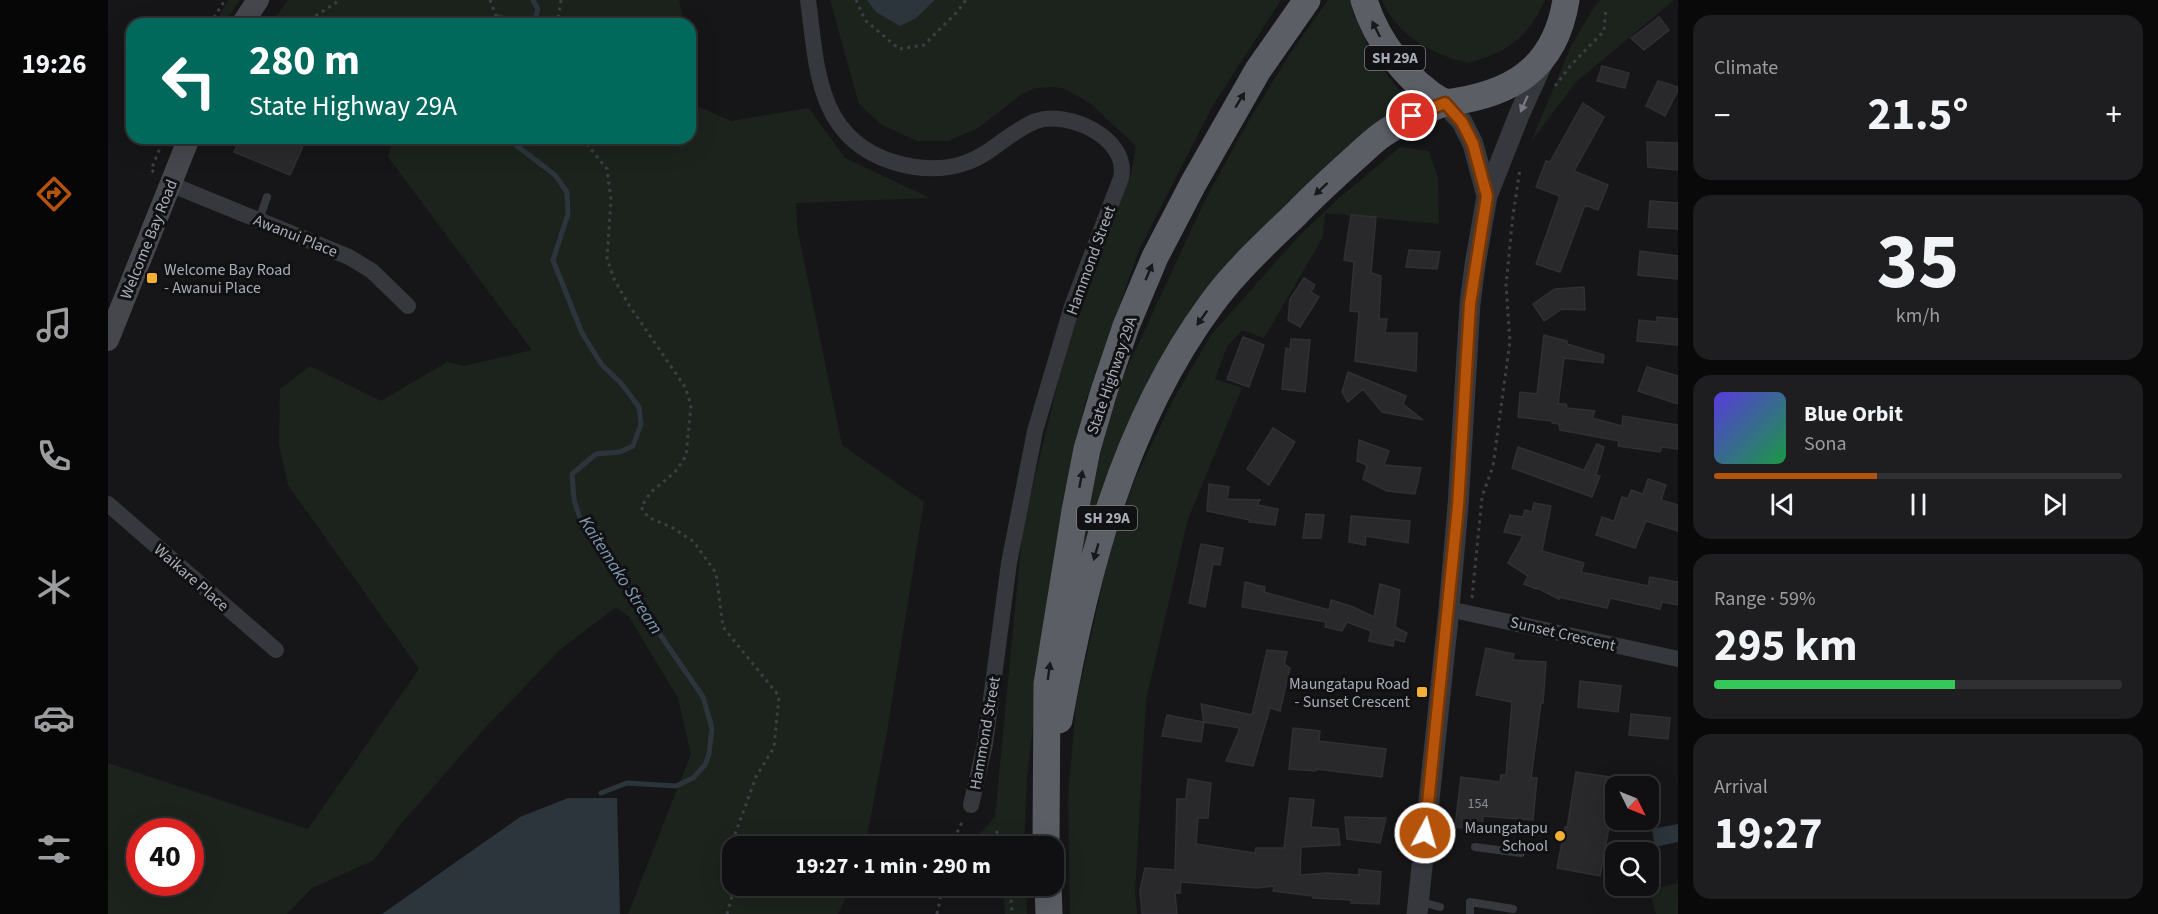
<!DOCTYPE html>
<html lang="en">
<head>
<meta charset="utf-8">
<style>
	body { margin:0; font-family:"Source Sans 3",sans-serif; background:#1e1e20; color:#f1f3f6; height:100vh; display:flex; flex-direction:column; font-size:22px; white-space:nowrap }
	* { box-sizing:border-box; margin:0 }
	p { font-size:20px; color:#9c9d9f }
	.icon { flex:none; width:33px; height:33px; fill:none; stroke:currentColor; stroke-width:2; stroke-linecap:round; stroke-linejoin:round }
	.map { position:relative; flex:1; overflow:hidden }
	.details { display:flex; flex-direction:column; gap:15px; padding:15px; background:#09090a; width:480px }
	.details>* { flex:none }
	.guide { position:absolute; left:18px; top:18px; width:570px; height:126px; border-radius:18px; box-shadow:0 6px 24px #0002,0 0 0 2px #303032; background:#00695c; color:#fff; overflow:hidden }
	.needle { width:39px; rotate:133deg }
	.buttons { position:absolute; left:1497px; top:776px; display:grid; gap:12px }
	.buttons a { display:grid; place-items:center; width:54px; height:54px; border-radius:12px; background:#101012; box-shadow:0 6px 24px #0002,0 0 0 2px #303032; font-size:30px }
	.speed { position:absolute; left:18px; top:818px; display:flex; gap:12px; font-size:30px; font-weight:700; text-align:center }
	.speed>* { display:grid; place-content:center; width:78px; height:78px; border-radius:50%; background:#101012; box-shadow:0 6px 24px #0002,0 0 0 2px #303032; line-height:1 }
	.speed .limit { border:9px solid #d22; background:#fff; color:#111 }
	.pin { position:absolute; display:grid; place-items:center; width:51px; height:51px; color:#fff; margin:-26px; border:3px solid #fff; border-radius:50%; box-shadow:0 2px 6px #0007 }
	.me { position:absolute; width:66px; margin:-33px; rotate:6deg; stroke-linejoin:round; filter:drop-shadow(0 0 4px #0008) }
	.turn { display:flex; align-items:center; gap:21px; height:126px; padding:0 24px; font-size:27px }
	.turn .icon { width:78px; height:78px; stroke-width:2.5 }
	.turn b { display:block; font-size:42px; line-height:51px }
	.big { font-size:45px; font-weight:700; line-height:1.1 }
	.details .widget { flex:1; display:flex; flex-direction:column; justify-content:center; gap:9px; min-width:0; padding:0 21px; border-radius:18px; background:#1e1e20 }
	.details .dial { align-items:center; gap:0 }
	.dial b { font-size:78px; line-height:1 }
	.song { display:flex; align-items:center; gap:18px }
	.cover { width:72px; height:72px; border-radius:9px; background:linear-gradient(135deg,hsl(250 70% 55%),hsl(140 70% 35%)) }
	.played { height:6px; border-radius:3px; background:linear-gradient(90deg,#b45309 40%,#303032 40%) }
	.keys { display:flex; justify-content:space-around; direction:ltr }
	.heat { display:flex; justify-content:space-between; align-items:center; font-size:33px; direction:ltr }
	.charge { height:9px; border-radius:4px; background:linear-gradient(90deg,#34c759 59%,#303032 0) }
	.trip { position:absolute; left:614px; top:836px; width:342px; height:60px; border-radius:18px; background:#101012; box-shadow:0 6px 24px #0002,0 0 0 2px #303032; font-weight:700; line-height:60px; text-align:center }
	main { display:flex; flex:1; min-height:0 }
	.tab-bar { display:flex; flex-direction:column; width:108px; justify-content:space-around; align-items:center; background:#060607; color:#9c9d9f }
	.tab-bar .icon { width:42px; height:42px }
	.tab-bar .current { color:#b45309 }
	.tab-bar b { font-size:27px; color:#f1f3f6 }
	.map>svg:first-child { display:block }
</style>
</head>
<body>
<main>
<nav class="tab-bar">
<b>19:26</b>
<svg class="icon current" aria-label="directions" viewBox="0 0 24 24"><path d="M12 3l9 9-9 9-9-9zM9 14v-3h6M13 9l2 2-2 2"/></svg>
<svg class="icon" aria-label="music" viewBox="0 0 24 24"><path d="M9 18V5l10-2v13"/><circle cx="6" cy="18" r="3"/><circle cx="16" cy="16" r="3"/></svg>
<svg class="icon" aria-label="phone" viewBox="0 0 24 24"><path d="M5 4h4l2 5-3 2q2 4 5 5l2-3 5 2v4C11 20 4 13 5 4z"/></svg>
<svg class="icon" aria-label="climate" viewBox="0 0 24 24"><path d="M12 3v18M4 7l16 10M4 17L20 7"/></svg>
<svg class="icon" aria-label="car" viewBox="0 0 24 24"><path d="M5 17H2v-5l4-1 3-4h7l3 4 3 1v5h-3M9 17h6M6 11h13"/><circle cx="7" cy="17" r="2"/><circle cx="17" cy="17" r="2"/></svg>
<svg class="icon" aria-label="filters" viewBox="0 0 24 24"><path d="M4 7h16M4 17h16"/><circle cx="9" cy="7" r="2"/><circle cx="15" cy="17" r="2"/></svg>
</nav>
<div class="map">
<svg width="1570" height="914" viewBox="0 0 1570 914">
	<rect width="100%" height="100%" fill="#161618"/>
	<path fill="#1c231d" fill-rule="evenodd" d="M 120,0 L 132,0 L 116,23 L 107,24 Z
		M 180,0 L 571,0 L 576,24 L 163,24 Z
		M 722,0 L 1173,0 L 1104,107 L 1031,250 L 977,403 L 946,553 L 919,777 L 916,846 L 892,846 L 891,843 L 860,846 L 887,817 L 915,525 L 967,314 L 1023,174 L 1028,146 L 982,103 L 957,89 L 947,87 L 927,88 L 914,94 L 870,128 L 840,141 L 809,141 L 774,125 L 751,104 Z
		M 1220,0 L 1242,0 L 1246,15 L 1266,58 L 1302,104 L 1124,264 L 989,522 L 962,583 L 1001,407 L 1098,198 L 1140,122 L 1181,55 Z
		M 1274,0 L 1437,0 C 1419,38 1400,52 1360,63 C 1324,54 1289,36 1274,0 Z
		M 1493,0 L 1566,0 L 1468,82 L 1423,142 L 1464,44 L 1488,4 Z
		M 582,72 L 587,105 L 623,121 L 701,108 L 737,158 L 822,198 L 688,203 L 689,227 L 734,445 L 816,502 L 779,732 L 757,846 L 624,846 L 624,885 L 744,885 L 730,914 L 520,914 L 583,754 L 570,698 L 521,617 L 508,607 L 452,650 L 375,730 L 292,825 L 266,860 L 204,888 L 179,914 L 0,914 L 0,763 L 200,829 L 311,669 L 180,485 L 171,444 L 172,389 L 202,366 L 273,401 L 339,362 L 356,366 L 424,350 L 280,157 L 285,138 L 582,138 ZM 32,831 L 82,831 L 82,882 L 32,882 Z
		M 1292,147 L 1321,151 L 1330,178 L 1331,224 L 1217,213 L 1215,237 L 1156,338 L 1134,330 L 1119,347 L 1107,379 L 1134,388 L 1080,519 L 1038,700 L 1027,893 L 1029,914 L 962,914 L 960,798 L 968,704 L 1002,549 L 1027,479 L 1065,400 L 1103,335 L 1190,237 L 1231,198 Z
		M 1570,883 L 1570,914 L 1548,914 L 1542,890 Z
		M 894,885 L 918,885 L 919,914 L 897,914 Z"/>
	<path fill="#2c353c" d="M 759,0 L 827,0 L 808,18 L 792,26 L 768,12 Z
		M 460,798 L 509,798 L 512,914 L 274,914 L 412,817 Z
		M 1570,824 L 1570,842 L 1547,847 L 1544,829 Z"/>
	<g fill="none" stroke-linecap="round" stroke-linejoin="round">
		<path stroke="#2c353c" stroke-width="5" d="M 378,24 L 390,17 L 417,23 L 427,19 L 430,9 L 425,0
			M 402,138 L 405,143 L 447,175 L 459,192 L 460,214 L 445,260 L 474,333 L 494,365 L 512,382 L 531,407 L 533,424 L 525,446 L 512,452 L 488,454 L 464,474 L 466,500 L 472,518 L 595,697 L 604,728 L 601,754 L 597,765 L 585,778 L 568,786 L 519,783 L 493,793"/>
	</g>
	<path fill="#29292c" stroke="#303034" stroke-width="1.5" d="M 1551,17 L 1561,30 L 1536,50 L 1523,38 Z
		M 1494,66 L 1521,73 L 1517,88 L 1489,81 Z
		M 1550,81 L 1570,87 L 1570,90 L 1557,116 L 1538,106 Z
		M 1475,103 L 1496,117 L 1466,171 L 1500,185 L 1490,210 L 1477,205 L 1452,272 L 1428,264 L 1452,196 L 1428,187 L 1438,161 L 1442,162 Z
		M 132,138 L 180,138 L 196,144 L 182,175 L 126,152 Z
		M 1539,142 L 1570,143 L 1570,170 L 1540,167 Z
		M 1542,201 L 1570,203 L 1570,229 L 1540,227 Z
		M 1243,215 L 1268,217 L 1263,273 L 1273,276 L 1271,319 L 1279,319 L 1277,333 L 1309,333 L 1308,371 L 1247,361 L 1251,312 L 1242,311 L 1246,262 L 1236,260 Z
		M 1301,250 L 1332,252 L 1329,269 L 1298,267 Z
		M 1532,251 L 1570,256 L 1570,279 L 1530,275 Z
		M 1196,278 L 1207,285 L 1203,292 L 1211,297 L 1192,327 L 1180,320 L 1182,299 Z
		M 1476,287 L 1477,310 L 1454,309 L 1436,321 L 1425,304 L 1447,289 Z
		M 1549,317 L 1570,319 L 1570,345 L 1529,341 L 1531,320 L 1549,322 Z
		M 1436,335 L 1459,341 L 1459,344 L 1496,355 L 1495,363 L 1456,358 L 1450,404 L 1458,404 L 1459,408 L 1487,411 L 1484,418 L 1514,426 L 1515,416 L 1570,425 L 1570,449 L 1554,447 L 1552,452 L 1510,446 L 1511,441 L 1452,430 L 1451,424 L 1444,423 L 1444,421 L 1410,417 L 1412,392 L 1429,394 Z
		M 1135,337 L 1156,345 L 1141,387 L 1119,379 Z
		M 1183,339 L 1202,340 L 1197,392 L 1174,389 L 1178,348 L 1182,350 Z
		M 1539,367 L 1570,376 L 1570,404 L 1530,391 Z
		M 1240,372 L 1298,396 L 1295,404 L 1315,420 L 1274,412 L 1255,389 L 1240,402 L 1234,392 Z
		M 1165,428 L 1187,442 L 1161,485 L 1139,469 Z
		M 1251,440 L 1281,451 L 1276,465 L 1313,468 L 1307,494 L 1279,491 L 1255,479 L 1259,465 L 1249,461 Z
		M 1489,444 L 1496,447 L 1488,475 L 1492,476 L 1484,497 L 1404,468 L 1410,447 L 1476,470 Z
		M 1540,479 L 1558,485 L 1553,500 L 1570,505 L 1570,531 L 1538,521 L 1527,548 L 1488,535 L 1494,517 L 1506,521 L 1514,497 L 1520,499 L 1523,490 L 1535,494 Z
		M 1101,484 L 1121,487 L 1119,499 L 1152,500 L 1149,505 L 1170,509 L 1167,525 L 1141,522 L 1142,520 L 1099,511 Z
		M 1426,503 L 1443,506 L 1434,551 L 1476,563 L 1473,572 L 1540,586 L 1542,577 L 1570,582 L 1570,605 L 1554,602 L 1552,609 L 1502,598 L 1499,608 L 1451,597 L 1451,599 L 1429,588 L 1428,589 L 1416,584 L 1420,576 L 1400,563 L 1415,536 L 1396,532 L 1402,515 L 1415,517 L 1417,510 L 1424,512 Z
		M 1198,514 L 1216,515 L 1213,538 L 1195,538 Z
		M 1243,516 L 1302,521 L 1300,543 L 1258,536 L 1257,545 L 1241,542 Z
		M 1093,544 L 1115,548 L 1112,565 L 1105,564 L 1097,607 L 1081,603 Z
		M 1137,582 L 1157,587 L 1156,592 L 1221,610 L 1223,600 L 1245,607 L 1266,617 L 1272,584 L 1292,590 L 1287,627 L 1299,633 L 1296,642 L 1286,639 L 1285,646 L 1261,641 L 1263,631 L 1239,622 L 1234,631 L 1217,627 L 1218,622 L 1134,607 Z
		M 1378,648 L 1406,654 L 1405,660 L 1438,662 L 1435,703 L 1433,703 L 1423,778 L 1429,778 L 1425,820 L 1375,816 L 1374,830 L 1347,827 L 1353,777 L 1392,782 L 1393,775 L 1398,775 L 1404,702 L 1368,695 Z
		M 1159,650 L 1179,652 L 1176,664 L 1182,668 L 1172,711 L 1162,708 L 1145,766 L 1118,761 L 1132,728 L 1096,722 L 1093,704 L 1144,715 Z
		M 1472,681 L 1513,686 L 1510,712 L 1470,707 Z
		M 1523,714 L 1562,718 L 1560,739 L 1521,735 Z
		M 1059,715 L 1096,722 L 1093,742 L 1054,736 Z
		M 1185,728 L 1212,731 L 1211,741 L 1278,749 L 1274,777 L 1208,769 L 1208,771 L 1181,769 Z
		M 1468,772 L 1508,778 L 1508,823 L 1502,822 L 1492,876 L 1449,868 L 1457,827 L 1459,828 Z
		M 1080,779 L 1103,783 L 1100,818 L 1090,818 L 1088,844 L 1147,853 L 1148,848 L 1176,848 L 1182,798 L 1206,800 L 1203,827 L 1230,829 L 1232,845 L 1193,847 L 1192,875 L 1219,873 L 1251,875 L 1251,869 L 1273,872 L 1271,904 L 1243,903 L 1243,900 L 1205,898 L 1205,896 L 1165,891 L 1166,886 L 1149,888 L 1073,882 L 1072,893 L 1067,893 L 1069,914 L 1034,914 L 1032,890 L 1037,868 L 1067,870 L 1069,799 L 1078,799 Z
		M 1237,817 L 1278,818 L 1272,843 L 1239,839 Z"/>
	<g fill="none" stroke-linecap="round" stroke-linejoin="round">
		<path stroke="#3d3f44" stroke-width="3" stroke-dasharray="3 4.5" stroke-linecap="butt" d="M 382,0 L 391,24
			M 748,0 L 757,20 L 791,49 L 816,45 L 849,12 L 858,0
			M 102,24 L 117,0
			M 195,24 L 232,0
			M 446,24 L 450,19 L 453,0
			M 1447,86 L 1463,65 L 1496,31 L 1498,8
			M 474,138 L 499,169 L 503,200 L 499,258 L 506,279 L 521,305 L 577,387 L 583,405 L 578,456 L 567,472 L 543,492 L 533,507 L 540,517 L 565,528 L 586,542 L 608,573 L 615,627 L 671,696 L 666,747 L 648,777 L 622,848 L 624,856
			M 46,172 L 43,170 L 56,138
			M 1364,598 L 1374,497 L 1385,466 L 1402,341 L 1398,285 L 1405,215 L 1412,169
			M 888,831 L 895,839 L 896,846
			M 843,846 L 855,820
			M 902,885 L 904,914
			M 619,914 L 627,885
			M 829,914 L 835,885"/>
		<path stroke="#37383d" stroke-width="8" d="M 151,220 L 159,197
			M 1367,847 L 1413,853
			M 1310,901 L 1332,907
			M 1362,914 L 1362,902 L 1405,909"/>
		<path stroke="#37383d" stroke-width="16" d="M 700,0 C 709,66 708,138 785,162 C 808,169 834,171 857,163 C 884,154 902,131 928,121 C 960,110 1022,138 1013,178 L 964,306 L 927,431 L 901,563 L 877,744 L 863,805
			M 62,184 L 241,257 L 264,271 L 300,306
			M 0,504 L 168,650
			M 1341,609 L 1570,659"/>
		<path stroke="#37383d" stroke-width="21" d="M 1337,103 L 1354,122 L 1365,144 L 1379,196
			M 1309,914 L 1341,609 L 1350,506 L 1362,304 L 1367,265 L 1379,196 L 1411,115 L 1435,62"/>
		<path stroke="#45474d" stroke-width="22" d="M 134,24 L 150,0
			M 0,340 L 81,138"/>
		<path stroke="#5b5e65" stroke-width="27" d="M 1256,0 C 1268,40 1300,83 1337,103 C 1402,95 1447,70 1458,0
			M 951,720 C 977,574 1014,425 1104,303 C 1128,270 1159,242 1188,214 C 1207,194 1227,176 1247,158 C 1256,150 1265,141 1275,134 C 1294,121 1314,112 1335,103
			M 938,846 L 939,684 L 967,511 L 979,449 L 996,391 L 1018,326 L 1047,257 L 1085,184 L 1150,70 L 1199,0
			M 940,885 L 941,914"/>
	</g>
	<defs><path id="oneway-solid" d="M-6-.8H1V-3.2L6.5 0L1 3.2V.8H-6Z" transform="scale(1.5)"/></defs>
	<g fill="#18191b">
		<use href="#oneway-solid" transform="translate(1268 29) rotate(-117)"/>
		<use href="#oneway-solid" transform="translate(1132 100) rotate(-59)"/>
		<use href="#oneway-solid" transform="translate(1213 189) rotate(137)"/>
		<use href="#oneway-solid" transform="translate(1041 272) rotate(-67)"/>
		<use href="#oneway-solid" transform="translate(1094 318) rotate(125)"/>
		<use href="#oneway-solid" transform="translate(973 479) rotate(-79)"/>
		<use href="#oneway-solid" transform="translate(988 552) rotate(106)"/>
		<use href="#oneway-solid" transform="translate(941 671) rotate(-82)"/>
	</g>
	<use fill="#757881" href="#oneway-solid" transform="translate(1416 104) rotate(114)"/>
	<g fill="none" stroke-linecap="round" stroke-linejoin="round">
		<g stroke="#753606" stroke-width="15">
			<path id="route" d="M 1304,116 L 1337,103 L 1354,122 L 1365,144 L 1379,196 L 1362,304 L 1350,506 L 1317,833"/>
		</g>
		<use href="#route" stroke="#b45309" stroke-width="10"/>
	</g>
	<g fill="#f2b134" stroke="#111113" stroke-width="2">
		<rect x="38" y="272" width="12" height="12" rx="3"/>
		<rect x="1308" y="686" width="12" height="12" rx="3"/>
		<circle cx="1452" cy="836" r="6"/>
	</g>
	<g text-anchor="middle" stroke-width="6" stroke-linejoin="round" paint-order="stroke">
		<g font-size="14" fill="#888b94">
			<text x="1370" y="808">154</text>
		</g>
		<g fill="#111113" stroke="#7b7e86" stroke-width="1.5">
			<rect x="1257" y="46" width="60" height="24" rx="4.5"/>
			<rect x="969" y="506" width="60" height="24" rx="4.5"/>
		</g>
		<g font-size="15" font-weight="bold" fill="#a8adb8">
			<text x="1287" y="63">SH 29A</text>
			<text x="999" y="523">SH 29A</text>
		</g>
		<g font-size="16" fill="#a8adb8" stroke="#111113">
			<text transform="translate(188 235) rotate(22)" y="6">Awanui Place</text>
			<text transform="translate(40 239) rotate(-68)" y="6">Welcome Bay Road</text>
			<text transform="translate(982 260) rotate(-70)" y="6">Hammond Street</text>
			<text transform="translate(1003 375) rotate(-71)" y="6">State Highway 29A</text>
			<text transform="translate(84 577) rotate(41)" y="6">Waikare Place</text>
			<text transform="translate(1455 633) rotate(13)" y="6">Sunset Crescent</text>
			<text transform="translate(876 733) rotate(-80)" y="6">Hammond Street</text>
		</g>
		<g font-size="16" fill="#a8adb8" stroke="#111113" text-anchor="end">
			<text x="56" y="275" text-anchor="start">Welcome Bay Road<tspan x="56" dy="18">- Awanui Place</tspan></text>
			<text x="1302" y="689">Maungatapu Road<tspan x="1302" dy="18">- Sunset Crescent</tspan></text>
			<text x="1440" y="833">Maungatapu<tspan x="1440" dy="18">School</tspan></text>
		</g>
		<g font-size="18" font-style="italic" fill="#7f9bb3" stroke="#111113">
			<text transform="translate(513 575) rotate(57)" y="6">Kaitemako Stream</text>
		</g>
	</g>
</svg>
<div class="buttons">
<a><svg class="needle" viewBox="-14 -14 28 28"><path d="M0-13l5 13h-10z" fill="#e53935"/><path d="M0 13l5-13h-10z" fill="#9c9d9f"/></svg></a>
<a><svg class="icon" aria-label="search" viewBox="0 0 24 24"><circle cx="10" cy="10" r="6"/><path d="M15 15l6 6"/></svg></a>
</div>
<div class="speed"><div class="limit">40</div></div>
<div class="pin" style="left:1304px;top:116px;background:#d93025"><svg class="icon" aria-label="arrive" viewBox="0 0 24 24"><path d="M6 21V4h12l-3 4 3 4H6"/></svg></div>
<svg class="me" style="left:1317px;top:833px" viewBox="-20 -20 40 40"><circle r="17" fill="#b45309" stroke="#fff" stroke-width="3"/><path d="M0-11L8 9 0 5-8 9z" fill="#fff"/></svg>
<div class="trip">19:27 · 1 min · 290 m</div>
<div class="guide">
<div class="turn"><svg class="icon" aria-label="left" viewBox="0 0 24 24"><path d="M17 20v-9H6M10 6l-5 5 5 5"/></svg><div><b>280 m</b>State Highway 29A</div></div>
</div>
</div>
<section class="details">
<div class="widget"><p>Climate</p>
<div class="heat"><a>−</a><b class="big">21.5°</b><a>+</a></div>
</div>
<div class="widget dial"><b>35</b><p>km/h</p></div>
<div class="widget">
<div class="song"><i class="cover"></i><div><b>Blue Orbit</b><p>Sona</p></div></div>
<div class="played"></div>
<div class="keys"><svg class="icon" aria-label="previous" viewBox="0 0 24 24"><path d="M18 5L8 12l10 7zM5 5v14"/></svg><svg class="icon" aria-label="pause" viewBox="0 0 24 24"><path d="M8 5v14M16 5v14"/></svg><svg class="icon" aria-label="next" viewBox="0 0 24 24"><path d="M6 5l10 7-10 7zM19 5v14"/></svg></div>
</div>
<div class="widget"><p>Range · 59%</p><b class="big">295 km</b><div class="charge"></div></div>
<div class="widget"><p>Arrival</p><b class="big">19:27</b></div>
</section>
</main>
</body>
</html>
